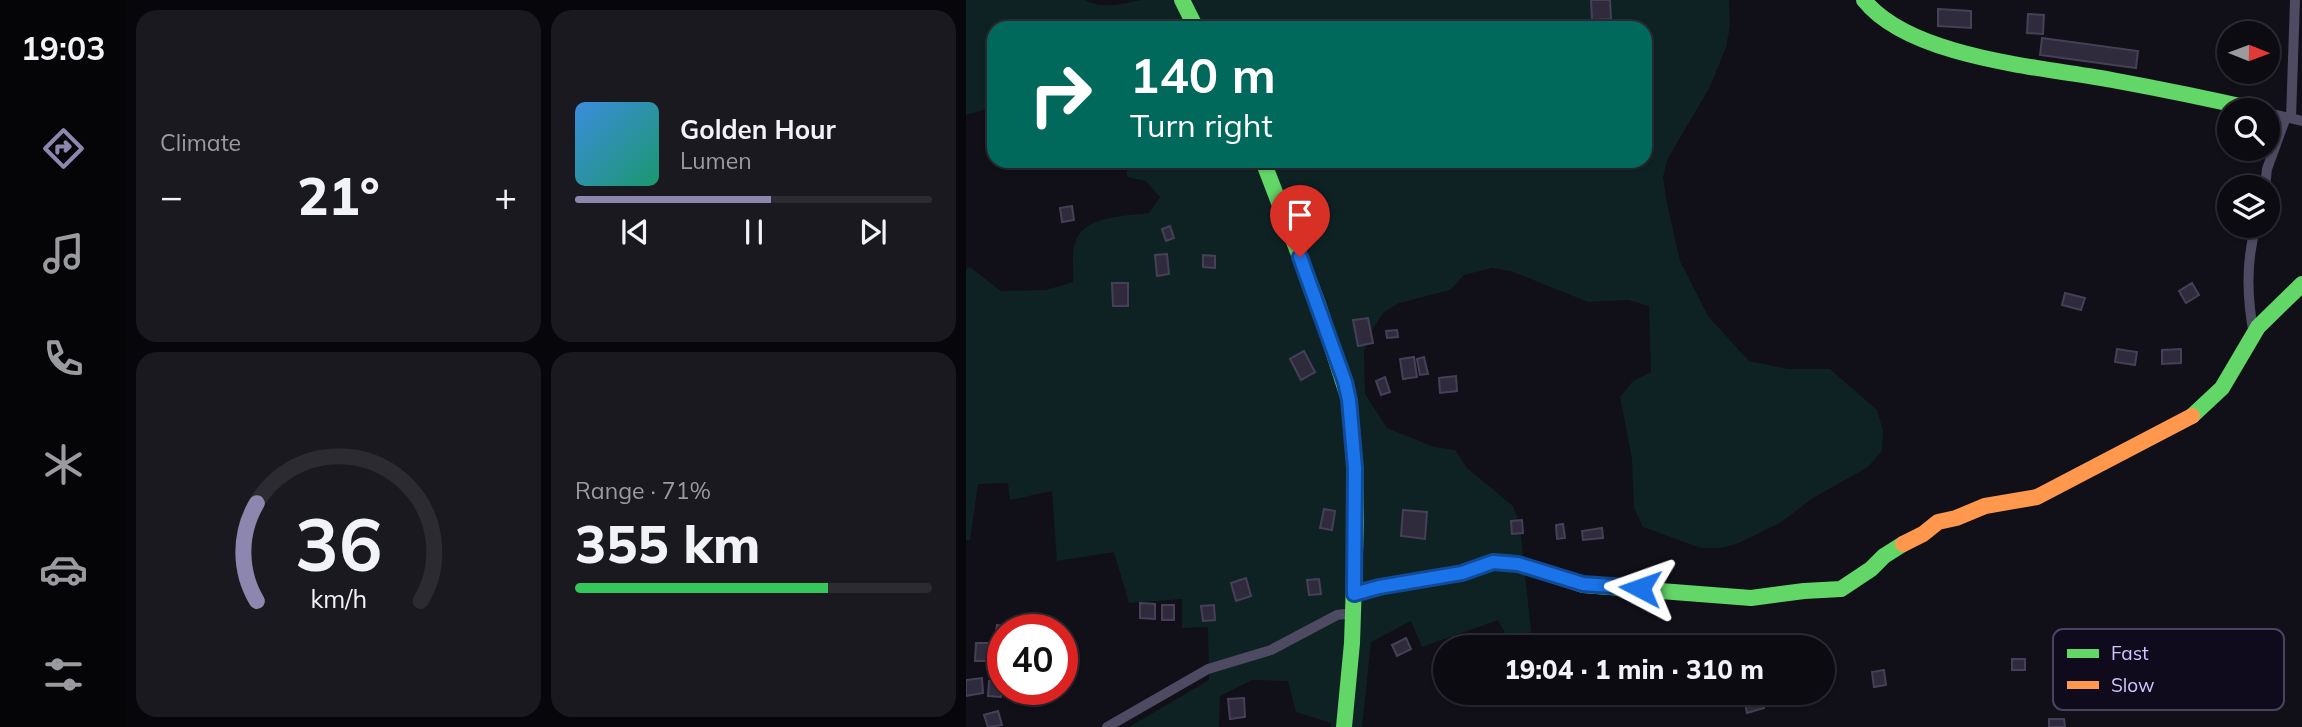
<!DOCTYPE html>
<html lang="en">
<head>
<meta charset="utf-8">
<style>
	body { margin:0; font-family:Mulish,sans-serif; background:#1b1920; color:#f1f3f6; height:100vh; display:flex; flex-direction:column; font-size:26px; white-space:nowrap }
	* { box-sizing:border-box; margin:0 }
	p { font-size:23px; color:#9a9b9f }
	.icon { flex:none; width:38px; height:38px; fill:none; stroke:currentColor; stroke-width:2; stroke-linecap:round; stroke-linejoin:round }
	.map { position:relative; flex:1; overflow:hidden }
	.sheet { display:flex; flex-direction:column; gap:10px; padding:10px; background:#07060a; width:840px }
	.sheet>* { flex:none }
	.top-card { position:absolute; left:21px; top:21px; width:665px; height:147px; border-radius:21px; box-shadow:0 2px 5px #0004,0 0 0 2px #2d2b32; background:#00695c; color:#fff; overflow:hidden }
	.needle { width:46px; rotate:91deg }
	.tools { position:absolute; left:1251px; top:21px; display:grid; gap:14px }
	.tools a { display:grid; place-items:center; width:63px; height:63px; border-radius:50%; background:#0d0b12; box-shadow:0 2px 5px #0004,0 0 0 2px #2d2b32; font-size:35px }
	.speed { position:absolute; left:21px; top:614px; display:flex; gap:14px; font-size:35px; font-weight:700; text-align:center }
	.speed>* { display:grid; place-content:center; width:91px; height:91px; border-radius:50%; background:#0d0b12; box-shadow:0 2px 5px #0004,0 0 0 2px #2d2b32; line-height:1 }
	.speed .limit { border:10px solid #d22; background:#fff; color:#111 }
	.pin { position:absolute; display:grid; place-items:center; width:60px; height:60px; color:#fff; margin:-72px -30px; border-radius:50% 50% 50% 0; rotate:-45deg; box-shadow:0 0 7px #0007 }
	.pin .icon { rotate:45deg }
	.me { position:absolute; width:77px; margin:-38px; rotate:274deg; stroke-linejoin:round; filter:drop-shadow(0 0 5px #0008) }
	.turn { display:flex; align-items:center; gap:24px; height:147px; padding:0 28px; font-size:32px }
	.turn .icon { width:91px; height:91px; stroke-width:2.5 }
	.turn b { display:block; font-size:49px; line-height:60px }
	.big { font-size:52px; font-weight:800; line-height:1.1 }
	.sheet .card { flex:1; display:flex; flex-direction:column; justify-content:center; gap:10px; min-width:0; padding:0 24px; border-radius:21px; background:#1b1920 }
	.sheet .dial { align-items:center; gap:0 }
	.dial svg { height:182px; overflow:visible; fill:none; stroke:#2d2b32; stroke-width:7; stroke-linecap:round; text-anchor:middle }
	.dial text { fill:#f1f3f6; stroke:none }
	.song { display:flex; align-items:center; gap:21px }
	.cover { width:84px; height:84px; border-radius:10px; background:linear-gradient(135deg,hsl(210 70% 55%),hsl(160 70% 35%)) }
	.played { height:7px; border-radius:4px; background:linear-gradient(90deg,#8d86ae 55%,#2d2b32 55%) }
	.keys { display:flex; justify-content:space-around; direction:ltr }
	.heat { display:flex; justify-content:space-between; align-items:center; font-size:38px; direction:ltr }
	.charge { height:10px; border-radius:5px; background:linear-gradient(90deg,#34c759 71%,#2d2b32 0) }
	.sheet .tiles { flex:1; display:grid; gap:10px; grid-template-columns:repeat(2,1fr) }
	.trip { position:absolute; left:467px; top:635px; width:402px; height:70px; border-radius:35px; background:#0d0b12; box-shadow:0 2px 5px #0004,0 0 0 2px #2d2b32; font-weight:800; line-height:70px; text-align:center }
	main { display:flex; flex:1; min-height:0 }
	.menu { display:flex; flex-direction:column; width:126px; justify-content:space-around; align-items:center; background:#050407; color:#9a9b9f }
	.menu .icon { width:49px; height:49px }
	.menu .on { color:#8d86ae }
	.menu b { font-size:32px; color:#f1f3f6 }
	.map>svg:first-child { display:block }
</style>
</head>
<body>
<main>
<nav class="menu">
<b>19:03</b>
<svg class="icon on" aria-label="directions" viewBox="0 0 24 24"><path d="M12 3l9 9-9 9-9-9zM9 14v-3h6M13 9l2 2-2 2"/></svg>
<svg class="icon" aria-label="music" viewBox="0 0 24 24"><path d="M9 18V5l10-2v13"/><circle cx="6" cy="18" r="3"/><circle cx="16" cy="16" r="3"/></svg>
<svg class="icon" aria-label="phone" viewBox="0 0 24 24"><path d="M5 4h4l2 5-3 2q2 4 5 5l2-3 5 2v4C11 20 4 13 5 4z"/></svg>
<svg class="icon" aria-label="climate" viewBox="0 0 24 24"><path d="M12 3v18M4 7l16 10M4 17L20 7"/></svg>
<svg class="icon" aria-label="car" viewBox="0 0 24 24"><path d="M5 17H2v-5l4-1 3-4h7l3 4 3 1v5h-3M9 17h6M6 11h13"/><circle cx="7" cy="17" r="2"/><circle cx="17" cy="17" r="2"/></svg>
<svg class="icon" aria-label="filters" viewBox="0 0 24 24"><path d="M4 7h16M4 17h16"/><circle cx="9" cy="7" r="2"/><circle cx="15" cy="17" r="2"/></svg>
</nav>
<section class="sheet">
<div class="tiles">
<div class="card"><p>Climate</p>
<div class="heat"><a>−</a><b class="big">21°</b><a>+</a></div>
</div>
<div class="card">
<div class="song"><i class="cover"></i><div><b>Golden Hour</b><p>Lumen</p></div></div>
<div class="played"></div>
<div class="keys"><svg class="icon" aria-label="previous" viewBox="0 0 24 24"><path d="M18 5L8 12l10 7zM5 5v14"/></svg><svg class="icon" aria-label="pause" viewBox="0 0 24 24"><path d="M8 5v14M16 5v14"/></svg><svg class="icon" aria-label="next" viewBox="0 0 24 24"><path d="M6 5l10 7-10 7zM19 5v14"/></svg></div>
</div>
<div class="card dial"><svg viewBox="0 0 100 80">
<path d="M14 69A42 42 0 1 1 86 69"/>
<path d="M14 69A42 42 0 0 1 14 26" stroke="#8d86ae"/>
<text x="50" y="56" font-size="32" font-weight="700">36</text>
<text x="50" y="72" font-size="11">km/h</text>
</svg></div>
<div class="card"><p>Range · 71%</p><b class="big">355 km</b><div class="charge"></div></div>
</div>
</section>
<div class="map">
<svg width="1336" height="727" viewBox="0 0 1336 727">
	<rect width="100%" height="100%" fill="#110f18"/>
	<path fill="#0e2224" d="M 0,0 L 119,0 C 135,10 159,3 176,0 L 763,0 L 764,26 L 760,47 L 744,87 L 702,158 L 697,177 L 700,198 L 714,261 L 742,316 L 783,361 L 822,369 L 864,369 L 911,410 L 917,430 L 916,451 L 902,467 L 847,498 L 814,523 L 773,543 L 755,548 L 735,548 L 677,527 L 668,508 L 666,459 L 654,397 L 667,381 L 685,372 L 683,306 L 662,300 L 622,302 L 545,271 L 526,268 L 498,275 L 484,290 L 433,303 L 417,313 L 406,330 L 398,351 L 399,394 L 421,428 L 468,447 L 489,450 L 501,468 L 547,506 L 554,525 L 565,632 L 542,639 L 532,620 L 456,647 L 445,621 L 405,642 L 396,727 L 365,727 L 365,723 L 330,712 L 322,681 L 286,680 L 254,696 L 253,727 L 163,727 L 243,680 L 242,627 L 216,628 L 216,599 L 163,603 L 148,552 L 91,561 L 86,491 L 44,500 L 42,483 L 12,484 L 4,540 L 0,540 L 0,269 L 4,267 L 35,291 L 80,290 L 107,282 C 108,270 105,254 109,243 C 117,215 160,216 183,213 L 194,197 L 180,181 L 161,177 L 160,161 L 679,161 L 679,28 L 28,28 L 28,107 L 0,115 Z"/>
	<path fill="#2f2b3c" stroke="#454058" stroke-width="2" d="M 625,0 L 644,0 L 645,19 L 626,20 Z
		M 972,9 L 1005,11 L 1005,28 L 972,26 Z
		M 1062,14 L 1078,15 L 1077,34 L 1061,33 Z
		M 1076,38 L 1172,51 L 1170,68 L 1074,55 Z
		M 679,59 L 683,59 L 683,84 L 679,84 Z
		M 106,206 L 108,220 L 96,222 L 94,208 Z
		M 204,226 L 208,238 L 200,241 L 196,229 Z
		M 201,254 L 203,274 L 191,276 L 189,255 Z
		M 237,255 L 249,256 L 249,268 L 237,267 Z
		M 146,283 L 162,283 L 162,306 L 147,306 Z
		M 1226,283 L 1233,295 L 1220,303 L 1213,291 Z
		M 1099,293 L 1119,298 L 1115,310 L 1096,305 Z
		M 402,318 L 407,343 L 392,346 L 387,320 Z
		M 431,330 L 432,337 L 421,338 L 420,331 Z
		M 1151,349 L 1171,352 L 1169,365 L 1149,362 Z
		M 1215,349 L 1215,363 L 1196,364 L 1196,350 Z
		M 338,351 L 349,372 L 335,380 L 324,359 Z
		M 448,357 L 451,377 L 437,379 L 434,359 Z
		M 458,357 L 462,374 L 454,375 L 451,359 Z
		M 490,376 L 491,391 L 474,393 L 473,378 Z
		M 419,377 L 424,392 L 415,395 L 410,381 Z
		M 358,509 L 369,511 L 366,530 L 354,528 Z
		M 437,510 L 461,512 L 459,539 L 435,536 Z
		M 556,520 L 557,533 L 546,534 L 545,521 Z
		M 597,524 L 599,538 L 591,539 L 590,525 Z
		M 636,528 L 637,538 L 617,540 L 616,531 Z
		M 280,578 L 285,596 L 270,601 L 265,583 Z
		M 353,579 L 355,594 L 343,595 L 341,580 Z
		M 174,603 L 189,604 L 189,619 L 174,618 Z
		M 196,605 L 208,605 L 208,620 L 196,620 Z
		M 248,605 L 249,620 L 237,621 L 235,606 Z
		M 31,625 L 38,626 L 36,640 L 29,639 Z
		M 440,638 L 445,649 L 431,656 L 426,645 Z
		M 784,640 L 784,648 L 762,648 L 762,641 Z
		M 10,643 L 23,643 L 23,661 L 9,661 Z
		M 1046,659 L 1059,659 L 1059,670 L 1046,670 Z
		M 918,670 L 920,685 L 908,687 L 906,672 Z
		M 16,678 L 17,693 L 0,696 L 0,680 Z
		M 23,681 L 36,682 L 35,697 L 22,696 Z
		M 777,693 L 794,693 L 798,708 L 781,713 Z
		M 278,698 L 279,717 L 264,719 L 262,699 Z
		M 32,711 L 36,725 L 22,727 L 18,715 Z
		M 1083,719 L 1098,719 L 1099,727 L 1083,727 Z"/>
	<g fill="none" stroke-linecap="round" stroke-linejoin="round">
		<path stroke="#4d4a61" stroke-width="10" d="M 1302,113 L 1336,121
			M 1325,118 L 1329,0
			M 1299,187 L 1301,169 L 1320,117
			M 1288,335 C 1281,299 1280,260 1290,226
			M 141,727 L 242,669 L 305,650 L 371,615 L 387,613"/>
		<path stroke="#63d668" stroke-width="16" d="M 216,0 L 230,28
			M 898,0 C 944,58 1076,67 1146,80 C 1195,89 1244,99 1292,110
			M 297,161 L 352,304 L 383,400 L 389,468 L 390,522 L 386,643 L 378,727
			M 1226,416 L 1256,388 L 1292,327 L 1336,284
			M 388,594 L 413,587 L 496,573 L 527,562 L 552,564 L 617,585 L 785,598 L 838,591 L 875,589 L 905,569 L 918,556 L 937,544"/>
		<path stroke="#ff974d" stroke-width="16" d="M 937,544 L 957,534 L 972,522 L 990,518 L 1019,506 L 1071,497 L 1226,416"/>
	</g>
	<g fill="none" stroke-linecap="round" stroke-linejoin="round">
		<g stroke="#114b97" stroke-width="18">
			<path id="route" d="M 334,257 L 379,382 L 383,400 L 389,468 L 388,594 L 413,587 L 496,573 L 527,562 L 552,564 L 617,584 L 674,588"/>
		</g>
		<use href="#route" stroke="#1a73e8" stroke-width="12"/>
	</g>
	<rect x="1087" y="629" width="231" height="81" rx="10" fill="#0f0b1c" stroke="#494360" stroke-width="2"/>
	<rect x="1101" y="649" width="32" height="9" fill="#63d668"/>
	<rect x="1101" y="681" width="32" height="8" fill="#ff974d"/>
	<g font-size="19" fill="#d0c6ff">
		<text x="1145" y="660">Fast</text>
		<text x="1145" y="692">Slow</text>
	</g>
</svg>
<div class="tools">
<a><svg class="needle" viewBox="-14 -14 28 28"><path d="M0-13l5 13h-10z" fill="#e53935"/><path d="M0 13l5-13h-10z" fill="#9a9b9f"/></svg></a>
<a><svg class="icon" aria-label="search" viewBox="0 0 24 24"><circle cx="10" cy="10" r="6"/><path d="M15 15l6 6"/></svg></a>
<a><svg class="icon" aria-label="layers" viewBox="0 0 24 24"><path d="M12 4l9 5-9 5-9-5zM3 14l9 5 9-5"/></svg></a>
</div>
<div class="speed"><div class="limit">40</div></div>
<div class="pin" style="left:334px;top:257px;background:#d93025"><svg class="icon" aria-label="arrive" viewBox="0 0 24 24"><path d="M6 21V4h12l-3 4 3 4H6"/></svg></div>
<svg class="me" style="left:674px;top:588px" viewBox="-20 -20 40 40"><path d="M0-17L14 15 0 8-14 15z" fill="#1a73e8" stroke="#fff" stroke-width="4"/></svg>
<div class="trip">19:04 · 1 min · 310 m</div>
<div class="top-card">
<div class="turn"><svg class="icon" aria-label="right" viewBox="0 0 24 24"><path d="M7 20v-9h11M14 6l5 5-5 5"/></svg><div><b>140 m</b>Turn right</div></div>
</div>
</div>
</main>
</body>
</html>
